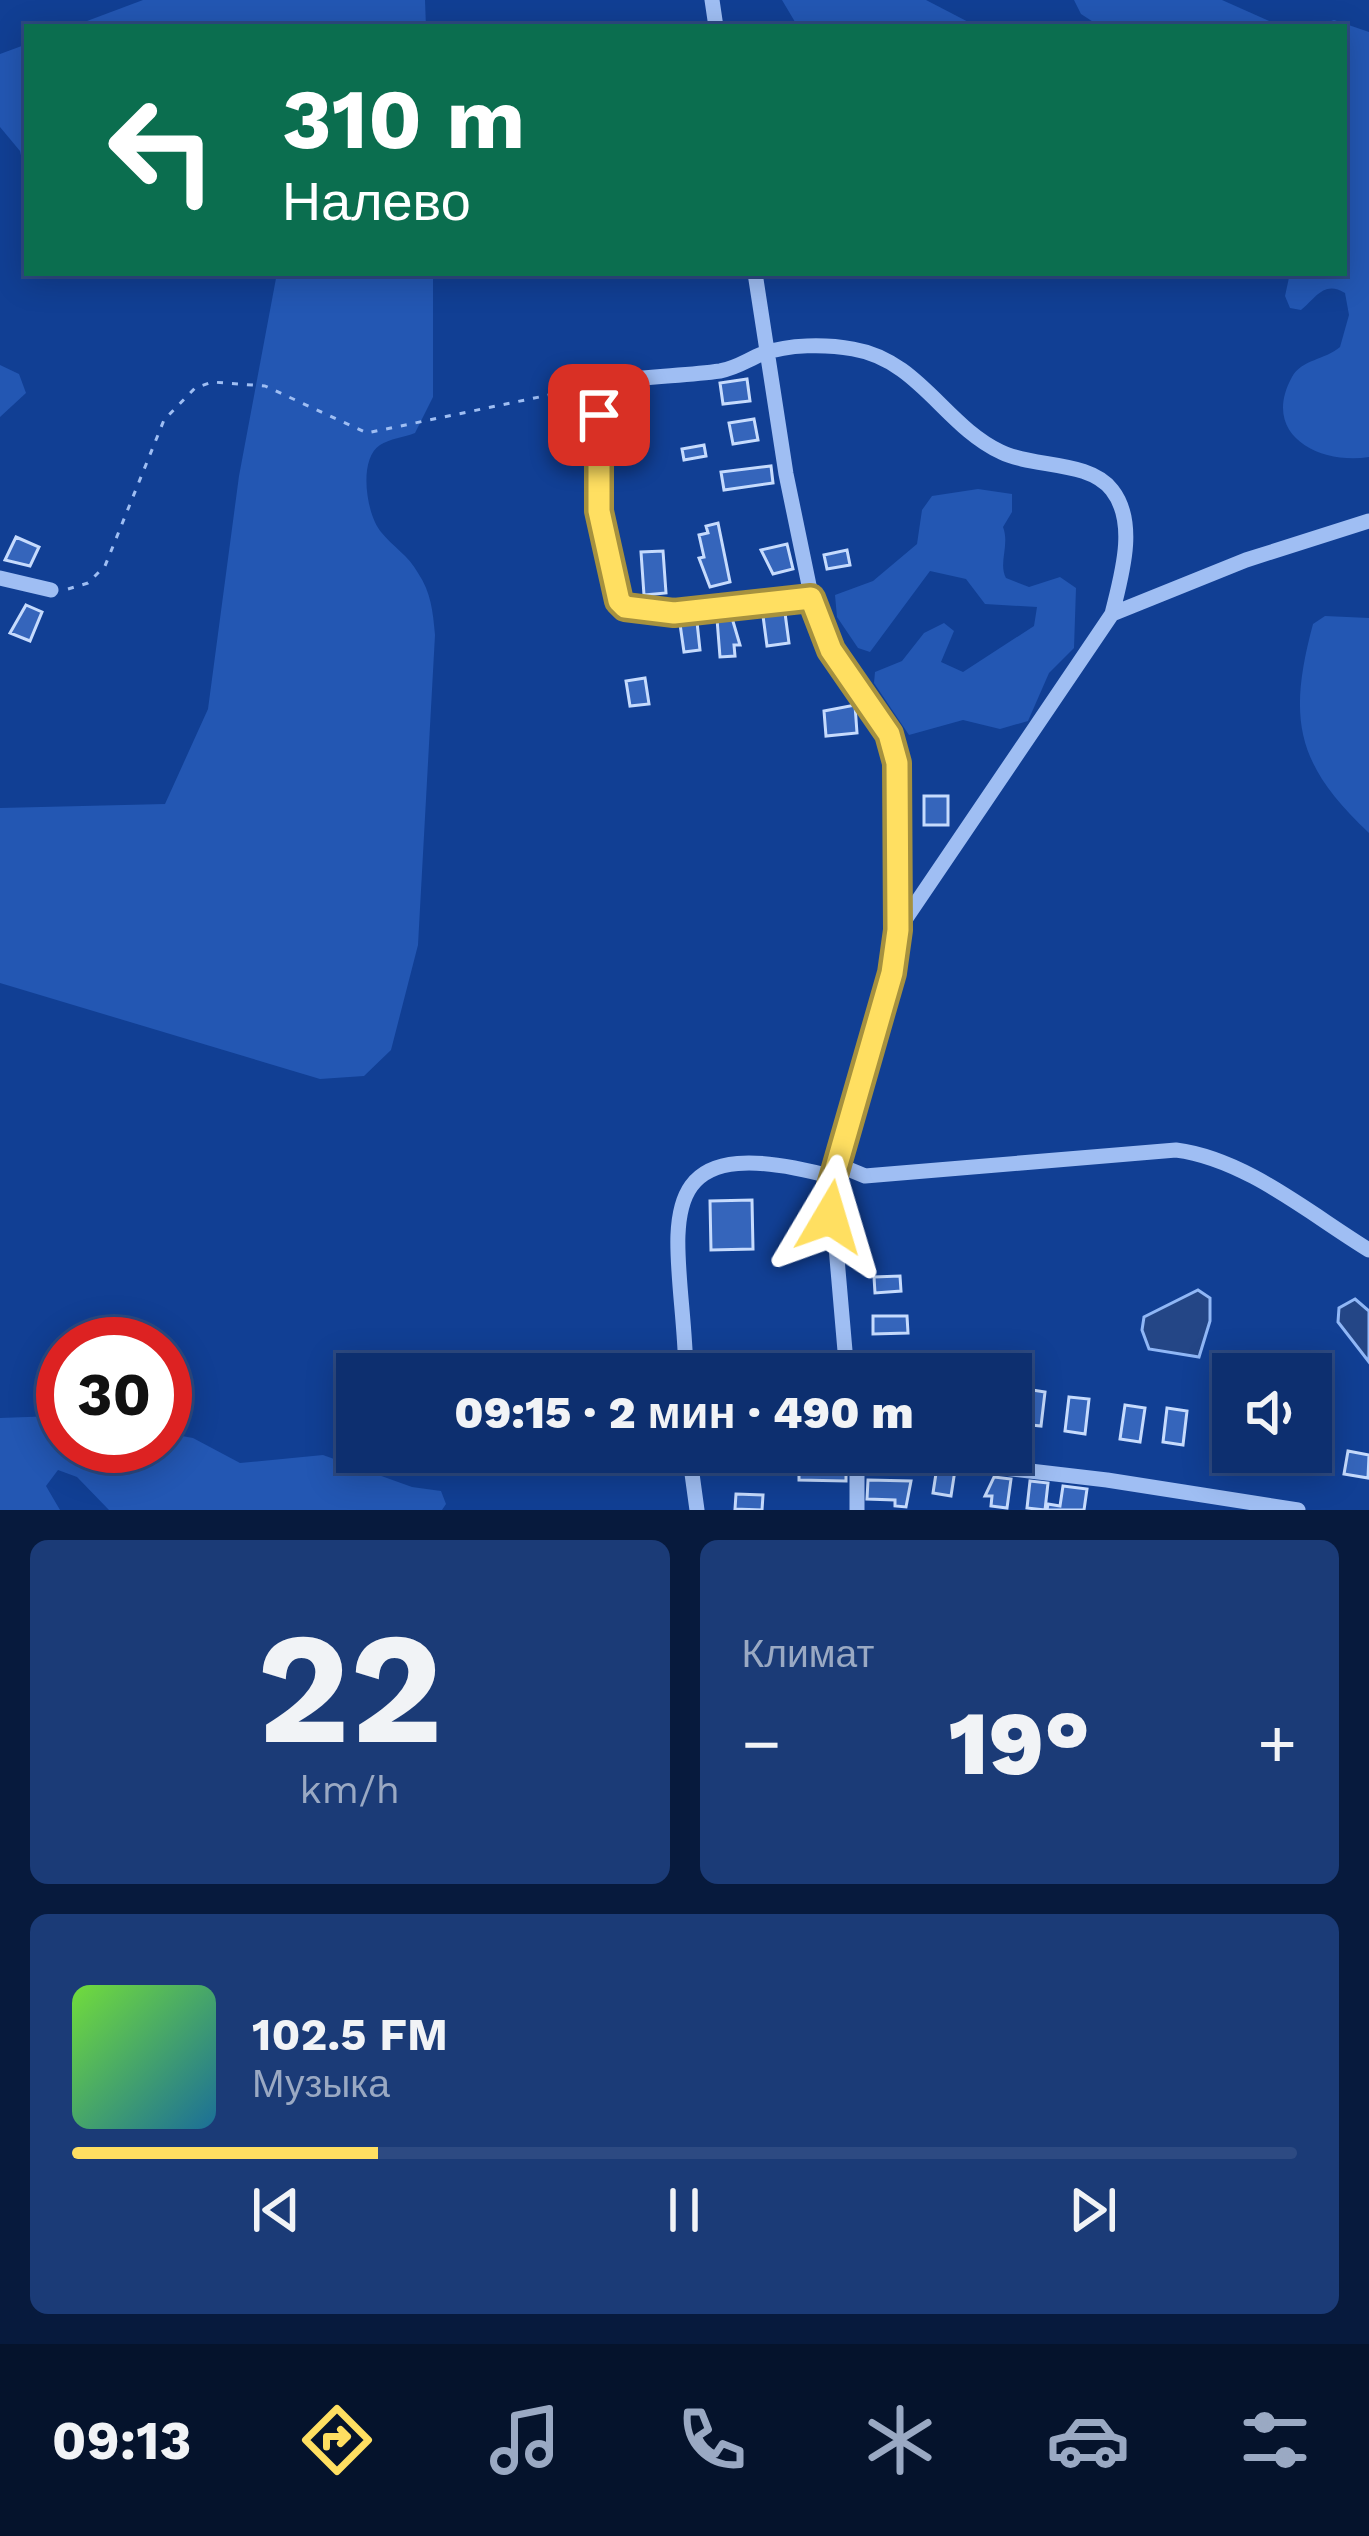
<!DOCTYPE html>
<html lang="ru">
<head>
<meta charset="utf-8">
<style>
	body { margin:0; font-family:"Work Sans",sans-serif; background:#1b3b77; color:#f1f3f6; height:100vh; display:flex; flex-direction:column; font-size:45px; white-space:nowrap }
	* { box-sizing:border-box; margin:0 }
	p { font-size:39px; color:#9aa9c3 }
	.icon { flex:none; width:66px; height:66px; fill:none; stroke:currentColor; stroke-width:2; stroke-linecap:round; stroke-linejoin:round }
	.map { position:relative; height:1510px; overflow:hidden }
	.sheet { display:flex; flex-direction:column; gap:30px; padding:30px; background:#071a3d; flex:1 }
	.sheet>* { flex:none }
	.hud { position:absolute; left:24px; top:24px; width:1323px; height:252px; border-radius:0px; box-shadow:0 6px 30px #0003,0 0 0 3px #2d4a82; background:#0b6e4f; color:#fff; overflow:hidden }
	.controls { position:absolute; left:1212px; top:1353px; display:grid; gap:24px }
	.controls a { display:grid; place-items:center; width:120px; height:120px; border-radius:0px; background:#0d2f6f; box-shadow:0 6px 30px #0003,0 0 0 3px #2d4a82; font-size:60px }
	.speed { position:absolute; left:36px; top:1317px; display:flex; gap:24px; font-size:60px; font-weight:700; text-align:center }
	.speed>* { display:grid; place-content:center; width:156px; height:156px; border-radius:50%; background:#0d2f6f; box-shadow:0 6px 30px #0003,0 0 0 3px #2d4a82; line-height:1 }
	.speed .limit { border:18px solid #d22; background:#fff; color:#111 }
	.pin { position:absolute; display:grid; place-items:center; width:102px; height:102px; color:#fff; margin:-51px; border-radius:24px; box-shadow:0 6px 18px #0006 }
	.me { position:absolute; width:132px; margin:-66px; rotate:7deg; stroke-linejoin:round; filter:drop-shadow(0 0 9px #0008) }
	.turn { display:flex; align-items:center; gap:42px; height:252px; padding:0 60px; font-size:54px }
	.turn .icon { width:156px; height:156px; stroke-width:2.5 }
	.turn b { display:block; font-size:84px; line-height:102px }
	.big { font-size:90px; font-weight:800; line-height:1.1 }
	.sheet .widget { flex:1; display:flex; flex-direction:column; justify-content:center; gap:18px; min-width:0; padding:0 42px; border-radius:18px; background:#1b3b77 }
	.sheet .dial { align-items:center; gap:0 }
	.dial b { font-size:156px; line-height:1 }
	.song { display:flex; align-items:center; gap:36px }
	.cover { width:144px; height:144px; border-radius:18px; background:linear-gradient(135deg,hsl(100 70% 55%),hsl(200 70% 35%)) }
	.played { height:12px; border-radius:6px; background:linear-gradient(90deg,#ffdf61 25%,#2d4a82 25%) }
	.keys { display:flex; justify-content:space-around; direction:ltr }
	.heat { display:flex; justify-content:space-between; align-items:center; font-size:66px; direction:ltr }
	.sheet .tiles { flex:1; display:grid; gap:30px; grid-template-columns:1fr 1fr }
	.widget:last-child { grid-column:span 2 }
	.trip { position:absolute; left:336px; top:1353px; width:696px; height:120px; border-radius:0px; background:#0d2f6f; box-shadow:0 6px 30px #0003,0 0 0 3px #2d4a82; font-weight:800; line-height:120px; text-align:center }
	.tab-bar { display:flex; height:192px; justify-content:space-around; align-items:center; background:#05132c; color:#9aa9c3 }
	.tab-bar .icon { width:84px; height:84px }
	.tab-bar .on { color:#ffdf61 }
	.tab-bar b { font-size:54px; color:#f1f3f6 }
	.map>svg:first-child { display:block }
</style>
</head>
<body>
<div class="map">
<svg width="1369" height="1510" viewBox="0 0 1369 1510">
	<rect width="100%" height="100%" fill="#113f94"/>
	<path fill="#2357b3" d="M 143,0 L 425,0 L 426,27 L 71,27 Z
		M 782,0 L 926,0 L 978,27 L 798,27 Z
		M 1074,0 L 1222,0 L 1283,27 L 1101,27 L 1081,14 Z
		M 1334,20 L 1369,32 L 1369,457 C 1320,465 1260,435 1292,377 C 1302,359 1325,360 1340,347 L 1349,315 L 1345,293 C 1324,280 1316,298 1301,310 L 1290,308 L 1285,296 L 1290,273 L 1344,273 L 1344,27 L 1313,27 Z
		M 27,44 L 27,182 L 20,151 L 0,127 L 0,54 Z
		M 277,273 L 433,273 L 433,397 L 415,433 C 405,437 389,439 380,445 C 358,459 366,514 381,532 C 393,547 408,555 418,573 C 431,592 433,612 435,635 L 418,945 L 391,1050 L 364,1076 L 320,1079 L 0,983 L 0,808 L 165,804 L 208,709 L 239,476 Z
		M 0,365 L 19,374 L 26,393 L 0,417 Z
		M 978,489 L 1012,494 L 1012,512 L 1003,527 C 1010,545 998,563 1006,578 L 1029,587 L 1060,577 L 1076,588 L 1074,648 L 1049,673 L 1028,721 L 1000,729 L 963,720 L 909,735 L 874,683 L 875,672 L 902,661 L 924,633 L 944,623 L 954,631 L 941,662 L 963,672 L 1034,626 L 1037,607 L 985,604 L 966,579 L 930,571 L 870,652 L 858,648 L 837,617 L 835,595 L 873,581 L 917,544 L 922,510 L 932,496 Z
		M 1325,616 L 1369,618 L 1369,833 C 1297,765 1287,721 1313,624 Z
		M 55,1416 L 63,1417 L 63,1446 L 165,1446 L 165,1433 L 193,1438 L 240,1463 L 323,1455 L 412,1487 L 441,1491 L 446,1504 L 442,1510 L 109,1510 L 77,1477 L 58,1470 L 46,1486 L 60,1510 L 0,1510 L 0,1418 Z"/>
	<path fill="#244686" stroke="#90b7f6" stroke-width="3" d="M 1198,1290 L 1210,1298 L 1210,1321 L 1199,1357 L 1149,1349 L 1142,1330 L 1144,1317 Z
		M 1355,1299 L 1369,1311 L 1369,1362 L 1338,1322 L 1339,1308 Z"/>
	<path fill="#3565bb" stroke="#c6dbfd" stroke-width="3" d="M 747,379 L 750,401 L 723,404 L 720,383 Z
		M 754,419 L 758,440 L 733,444 L 729,423 Z
		M 704,445 L 706,456 L 684,460 L 682,449 Z
		M 771,466 L 773,483 L 724,490 L 721,472 Z
		M 718,523 L 730,582 L 710,587 L 699,558 L 704,557 L 699,535 L 708,533 L 706,526 Z
		M 16,537 L 39,547 L 30,566 L 5,560 Z
		M 787,544 L 793,569 L 773,574 L 761,550 Z
		M 847,550 L 850,565 L 827,569 L 824,555 Z
		M 663,551 L 666,593 L 644,595 L 641,552 Z
		M 26,605 L 42,612 L 30,641 L 10,633 Z
		M 785,613 L 789,643 L 767,646 L 763,616 Z
		M 732,618 L 740,645 L 734,645 L 735,656 L 720,657 L 717,619 Z
		M 697,622 L 700,650 L 684,652 L 680,624 Z
		M 645,678 L 649,704 L 630,706 L 626,681 Z
		M 855,705 L 857,733 L 826,736 L 824,711 Z
		M 924,796 L 948,796 L 948,825 L 924,825 Z
		M 752,1200 L 753,1249 L 711,1250 L 710,1201 Z
		M 900,1276 L 901,1291 L 875,1293 L 874,1277 Z
		M 873,1316 L 907,1316 L 908,1333 L 873,1334 Z
		M 643,1359 L 681,1361 L 681,1374 L 642,1374 Z
		M 876,1364 L 908,1367 L 907,1374 L 875,1374 Z
		M 1026,1389 L 1045,1392 L 1041,1426 L 1021,1424 Z
		M 1069,1397 L 1089,1399 L 1085,1434 L 1065,1431 Z
		M 1125,1405 L 1145,1408 L 1140,1442 L 1120,1439 Z
		M 1167,1408 L 1187,1411 L 1183,1445 L 1163,1442 Z
		M 1348,1451 L 1369,1455 L 1368,1478 L 1344,1474 Z
		M 683,1452 L 685,1468 L 652,1473 L 649,1457 Z
		M 1288,1452 L 1312,1454 L 1309,1471 L 1286,1468 Z
		M 799,1455 L 846,1457 L 846,1481 L 799,1480 Z
		M 937,1467 L 955,1470 L 951,1496 L 933,1493 Z
		M 994,1477 L 1011,1479 L 1007,1508 L 991,1506 L 992,1496 L 985,1496 Z
		M 868,1480 L 911,1481 L 906,1507 L 895,1506 L 895,1500 L 867,1499 Z
		M 1030,1481 L 1048,1483 L 1045,1510 L 1027,1508 Z
		M 1063,1486 L 1087,1489 L 1084,1510 L 1047,1510 L 1048,1504 L 1060,1506 Z
		M 736,1494 L 763,1495 L 762,1510 L 735,1509 Z"/>
	<g fill="none" stroke-linecap="round" stroke-linejoin="round">
		<path stroke="#9fbef3" stroke-width="3" stroke-dasharray="6 9" stroke-linecap="butt" d="M 68,589 L 88,583 L 105,566 L 164,420 L 195,388 L 212,382 L 265,386 L 367,433 L 592,386"/>
		<path stroke="#9fbef3" stroke-width="15" d="M 712,0 L 716,27
			M 755,273 L 786,474 L 816,619 L 831,650 L 889,734 L 897,763 L 898,930 L 892,972 L 831,1189 L 847,1374
			M 0,578 L 51,590
			M 811,598 L 674,613 L 625,607 L 619,601 C 602,546 580,433 611,382 C 648,376 684,376 720,371 C 737,368 747,360 762,354 C 788,344 826,344 853,349 C 919,360 945,426 1001,452 C 1033,468 1089,460 1112,490 C 1138,523 1121,577 1112,614
			M 898,930 L 1112,614 L 1246,560 L 1369,521
			M 836,1164 L 865,1176 L 1176,1150 C 1246,1159 1310,1214 1369,1250
			M 686,1374 C 684,1242 629,1121 833,1177
			M 689,1452 L 697,1510
			M 867,1452 L 1107,1480 L 1298,1510
			M 857,1510 L 857,1452"/>
	</g>
	<g fill="none" stroke-linecap="round" stroke-linejoin="round">
		<g stroke="#a6913f" stroke-width="30">
			<path id="route" d="M 599,415 L 599,511 L 619,601 L 625,607 L 674,613 L 811,598 L 831,650 L 889,734 L 897,763 L 898,930 L 892,973 L 830,1189 L 830,1217"/>
		</g>
		<use href="#route" stroke="#ffdf61" stroke-width="21"/>
	</g>
</svg>
<div class="controls">
<a><svg class="icon" aria-label="sound" viewBox="0 0 24 24"><path d="M4 9h4l5-4v14l-5-4H4zM17 9q2 3 0 6"/></svg></a>
</div>
<div class="speed"><div class="limit">30</div></div>
<div class="pin" style="left:599px;top:415px;background:#d93025"><svg class="icon" aria-label="arrive" viewBox="0 0 24 24"><path d="M6 21V4h12l-3 4 3 4H6"/></svg></div>
<svg class="me" style="left:830px;top:1217px" viewBox="-20 -20 40 40"><path d="M0-17L14 15 0 8-14 15z" fill="#ffdf61" stroke="#fff" stroke-width="4"/></svg>
<div class="trip">09:15 · 2 мин · 490 m</div>
<div class="hud">
<div class="turn"><svg class="icon" aria-label="left" viewBox="0 0 24 24"><path d="M17 20v-9H6M10 6l-5 5 5 5"/></svg><div><b>310 m</b>Налево</div></div>
</div>
</div>
<section class="sheet">
<div class="tiles">
<div class="widget dial"><b>22</b><p>km/h</p></div>
<div class="widget"><p>Климат</p>
<div class="heat"><a>−</a><b class="big">19°</b><a>+</a></div>
</div>
<div class="widget">
<div class="song"><i class="cover"></i><div><b>102.5 FM</b><p>Музыка</p></div></div>
<div class="played"></div>
<div class="keys"><svg class="icon" aria-label="previous" viewBox="0 0 24 24"><path d="M18 5L8 12l10 7zM5 5v14"/></svg><svg class="icon" aria-label="pause" viewBox="0 0 24 24"><path d="M8 5v14M16 5v14"/></svg><svg class="icon" aria-label="next" viewBox="0 0 24 24"><path d="M6 5l10 7-10 7zM19 5v14"/></svg></div>
</div>
</div>
</section>
<nav class="tab-bar">
<b>09:13</b>
<svg class="icon on" aria-label="directions" viewBox="0 0 24 24"><path d="M12 3l9 9-9 9-9-9zM9 14v-3h6M13 9l2 2-2 2"/></svg>
<svg class="icon" aria-label="music" viewBox="0 0 24 24"><path d="M9 18V5l10-2v13"/><circle cx="6" cy="18" r="3"/><circle cx="16" cy="16" r="3"/></svg>
<svg class="icon" aria-label="phone" viewBox="0 0 24 24"><path d="M5 4h4l2 5-3 2q2 4 5 5l2-3 5 2v4C11 20 4 13 5 4z"/></svg>
<svg class="icon" aria-label="climate" viewBox="0 0 24 24"><path d="M12 3v18M4 7l16 10M4 17L20 7"/></svg>
<svg class="icon" aria-label="car" viewBox="0 0 24 24"><path d="M5 17H2v-5l4-1 3-4h7l3 4 3 1v5h-3M9 17h6M6 11h13"/><circle cx="7" cy="17" r="2"/><circle cx="17" cy="17" r="2"/></svg>
<svg class="icon" aria-label="filters" viewBox="0 0 24 24"><path d="M4 7h16M4 17h16"/><circle cx="9" cy="7" r="2"/><circle cx="15" cy="17" r="2"/></svg>
</nav>
</body>
</html>
